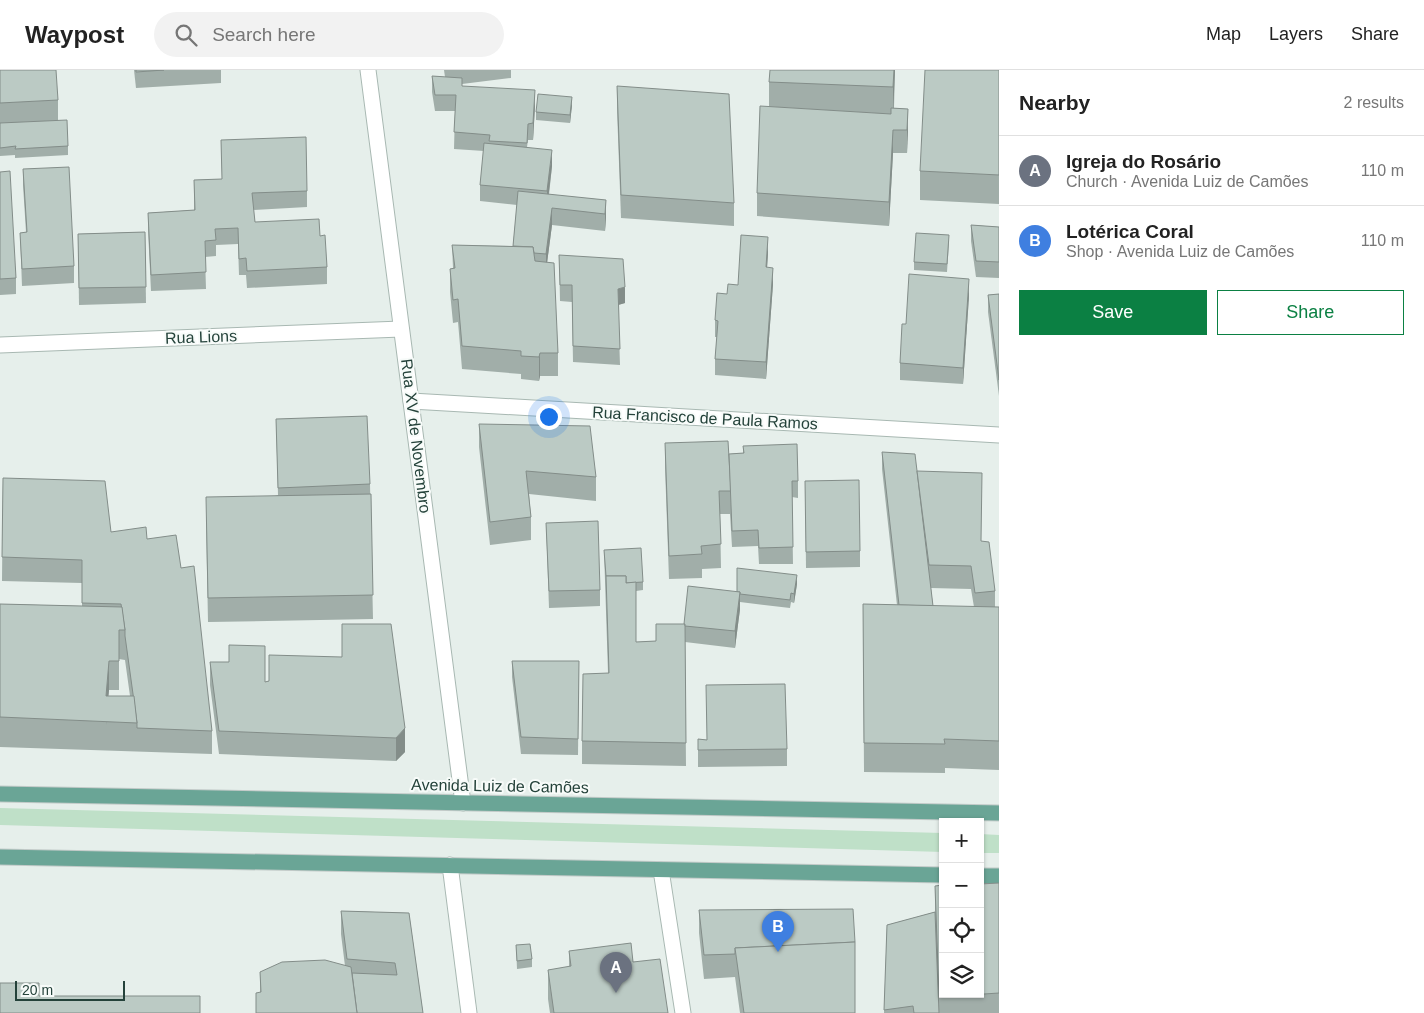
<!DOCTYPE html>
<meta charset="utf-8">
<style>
:root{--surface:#fff;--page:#f2f2f2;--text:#222;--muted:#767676;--line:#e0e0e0;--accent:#0b8043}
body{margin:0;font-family:Helvetica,sans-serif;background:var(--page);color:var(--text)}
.controls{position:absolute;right:15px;bottom:15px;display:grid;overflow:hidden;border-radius:0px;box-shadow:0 1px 4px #0004}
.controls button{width:45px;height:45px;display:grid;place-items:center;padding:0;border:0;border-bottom:1px solid var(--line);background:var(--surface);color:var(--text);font:25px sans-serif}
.scale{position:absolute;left:15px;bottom:12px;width:110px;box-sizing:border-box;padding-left:5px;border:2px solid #24423a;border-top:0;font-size:14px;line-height:18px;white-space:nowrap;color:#24423a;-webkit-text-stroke:4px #f7fbf9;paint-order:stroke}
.you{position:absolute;left:548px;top:346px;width:18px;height:18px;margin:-12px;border:4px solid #fff;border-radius:50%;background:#1a73e8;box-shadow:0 0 0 8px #1a73e833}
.badge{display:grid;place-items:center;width:32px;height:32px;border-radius:50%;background:var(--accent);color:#fff;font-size:16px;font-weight:700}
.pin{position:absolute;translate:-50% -41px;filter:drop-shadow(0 1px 2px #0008)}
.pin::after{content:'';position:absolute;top:26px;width:18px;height:15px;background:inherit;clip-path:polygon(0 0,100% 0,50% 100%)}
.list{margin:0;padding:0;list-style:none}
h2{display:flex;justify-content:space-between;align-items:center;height:65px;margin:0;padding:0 20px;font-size:21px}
h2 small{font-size:16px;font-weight:400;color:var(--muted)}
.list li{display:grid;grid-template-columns:32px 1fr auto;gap:15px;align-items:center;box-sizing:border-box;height:70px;padding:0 20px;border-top:1px solid var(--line)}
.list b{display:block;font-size:19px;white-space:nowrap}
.list p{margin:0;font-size:16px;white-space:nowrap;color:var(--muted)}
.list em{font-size:16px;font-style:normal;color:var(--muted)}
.actions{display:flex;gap:10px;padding:15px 20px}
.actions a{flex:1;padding:11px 0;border:1px solid var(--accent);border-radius:0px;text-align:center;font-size:18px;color:var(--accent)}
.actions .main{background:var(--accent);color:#fff}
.icon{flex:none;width:28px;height:28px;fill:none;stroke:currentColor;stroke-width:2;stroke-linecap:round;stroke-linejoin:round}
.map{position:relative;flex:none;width:999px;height:943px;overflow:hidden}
header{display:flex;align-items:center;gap:30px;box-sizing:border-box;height:70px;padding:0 25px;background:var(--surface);border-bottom:1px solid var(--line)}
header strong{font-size:24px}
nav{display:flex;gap:28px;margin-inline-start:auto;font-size:18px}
.search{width:350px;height:45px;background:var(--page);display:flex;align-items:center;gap:12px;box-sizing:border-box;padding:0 18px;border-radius:28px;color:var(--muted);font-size:19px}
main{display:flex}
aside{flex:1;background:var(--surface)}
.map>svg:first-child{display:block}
.grass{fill:#bfe0c8}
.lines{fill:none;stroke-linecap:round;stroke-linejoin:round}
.minor-casing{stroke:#a8b8b2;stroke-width:17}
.major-casing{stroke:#c2cac8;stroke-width:17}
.minor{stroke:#fff;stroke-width:15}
.major{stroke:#6aa596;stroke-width:15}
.wall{fill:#a1aea9;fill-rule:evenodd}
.shaded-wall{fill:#838d89}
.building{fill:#bbcac4;stroke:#838d89}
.labels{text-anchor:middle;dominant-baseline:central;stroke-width:4;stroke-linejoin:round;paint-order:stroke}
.street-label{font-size:16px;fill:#24423a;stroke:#f7fbf9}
</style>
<header>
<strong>Waypost</strong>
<div class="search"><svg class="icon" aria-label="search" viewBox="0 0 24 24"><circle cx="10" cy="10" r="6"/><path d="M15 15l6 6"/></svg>Search here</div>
<nav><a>Map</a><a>Layers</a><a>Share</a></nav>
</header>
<main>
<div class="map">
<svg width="999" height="943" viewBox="0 0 999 943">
<rect width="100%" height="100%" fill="#e6efeb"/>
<!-- grass -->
<g class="grass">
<path d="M 0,738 L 943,763 L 943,782 L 0,755 Z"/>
<path d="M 980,764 L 999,765 L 999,783 L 980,783 Z"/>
</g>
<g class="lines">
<!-- minor casing -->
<g class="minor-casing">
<g id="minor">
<path d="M 368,0 L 463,733"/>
<path d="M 0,275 L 401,259"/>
<path d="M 411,331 L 999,365"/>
<path d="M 450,795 L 469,943"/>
<path d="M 661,800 L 683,943"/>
</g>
</g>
<!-- major casing -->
<g class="major-casing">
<g id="major">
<path d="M 0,724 L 999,743"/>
<path d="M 0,787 L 943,805"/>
<path d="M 980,806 L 999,806"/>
</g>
</g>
<!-- minor -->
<use href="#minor" class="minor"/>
<!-- major -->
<use href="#major" class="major"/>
</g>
<!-- wall -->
<g class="wall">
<path d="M 0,0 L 58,30 L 58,51 L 68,76 L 68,85 L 15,88 L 15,85 L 0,86 Z"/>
<path d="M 134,0 L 221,0 L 221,13 L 136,18 Z"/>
<path d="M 444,0 L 511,0 L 511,8 L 462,14 L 462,16 L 535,36 L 533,70 L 528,70 L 527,77 L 552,96 L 549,125 L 606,130 L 606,147 L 605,161 L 552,155 L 547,193 L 558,283 L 558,306 L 540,306 L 539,311 L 521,309 L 521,304 L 462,299 L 458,252 L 453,253 L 450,222 L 450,199 L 453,198 L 452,175 L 513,176 L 517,135 L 480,131 L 480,115 L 484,81 L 454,79 L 455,41 L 435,41 L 432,22 L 432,6 L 445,7 Z"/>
<path d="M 895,0 L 894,38 L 908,39 L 907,83 L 893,83 L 889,156 L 757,146 L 757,123 L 769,36 L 769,12 Z"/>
<path d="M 999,0 L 999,134 L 920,130 L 920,101 Z"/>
<path d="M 617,16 L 734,133 L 734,156 L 621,148 L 617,39 Z"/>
<path d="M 572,35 L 570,53 L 536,50 L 536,42 Z"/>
<path d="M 221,70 L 307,121 L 307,137 L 253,140 L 255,152 L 320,166 L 327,197 L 327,214 L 247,218 L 246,205 L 239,205 L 238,174 L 216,175 L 216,186 L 205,187 L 206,219 L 151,221 L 148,160 L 148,143 L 194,140 L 194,110 L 222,109 Z"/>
<path d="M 23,99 L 74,196 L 74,213 L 22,216 L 20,163 L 26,162 L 23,115 Z"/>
<path d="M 0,102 L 16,208 L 16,224 L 0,225 Z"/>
<path d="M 971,155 L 999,157 L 999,208 L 976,207 L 971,171 Z"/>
<path d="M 145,162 L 146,233 L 79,235 L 78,164 Z"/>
<path d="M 949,173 L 947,202 L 914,200 L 914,192 Z"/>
<path d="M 768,183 L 767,197 L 773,214 L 766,309 L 715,305 L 715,289 L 717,267 L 715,267 L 715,250 L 727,224 L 738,215 Z"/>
<path d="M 559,185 L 625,233 L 618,235 L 620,295 L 573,292 L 572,232 L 560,231 Z"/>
<path d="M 999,224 L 999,326 L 988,242 L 988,225 Z"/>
<path d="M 969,226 L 963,314 L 900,310 L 900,293 L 906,254 Z"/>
<path d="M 276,349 L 370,414 L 373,549 L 208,552 L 206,450 L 278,425 Z"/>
<path d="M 479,354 L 596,407 L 596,431 L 529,424 L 531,447 L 531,470 L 490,475 L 479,377 Z"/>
<path d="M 665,373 L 729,384 L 743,383 L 743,376 L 798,411 L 798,428 L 792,427 L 793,494 L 759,494 L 758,476 L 732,477 L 730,444 L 720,444 L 721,498 L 702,499 L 702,508 L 669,509 L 665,397 Z"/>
<path d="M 882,382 L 917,406 L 981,471 L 995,521 L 995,537 L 999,537 L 999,700 L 945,698 L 945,703 L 864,702 L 863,534 L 897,535 L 882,399 ZM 931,518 L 971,519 L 974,537 L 933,536 Z"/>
<path d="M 3,408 L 111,462 L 147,469 L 181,498 L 212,661 L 212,684 L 0,677 L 0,534 L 82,536 L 82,513 L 2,511 ZM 119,589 L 125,590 L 130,626 L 108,626 L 109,620 L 119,620 Z"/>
<path d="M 805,411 L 860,481 L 860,497 L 806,498 Z"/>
<path d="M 546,453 L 600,520 L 600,536 L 549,538 Z"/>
<path d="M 604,480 L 643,512 L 643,520 L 636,521 L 636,572 L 656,571 L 737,522 L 797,514 L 794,533 L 791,532 L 790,538 L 740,532 L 740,539 L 735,578 L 685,572 L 686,696 L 582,694 L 582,671 L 608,603 Z"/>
<path d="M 342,587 L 405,682 L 396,691 L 219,684 L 210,615 L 210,592 L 265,612 L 269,611 Z"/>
<path d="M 512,591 L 579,591 L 578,685 L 521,684 L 512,607 Z"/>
<path d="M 698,669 L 707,670 L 787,679 L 787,696 L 698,697 Z"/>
<path d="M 999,813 L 999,943 L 884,943 L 887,855 L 935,842 L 935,816 Z"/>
<path d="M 699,840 L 855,943 L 740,943 L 735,907 L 704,909 L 699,863 Z"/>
<path d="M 341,841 L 409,843 L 423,943 L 260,922 L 260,902 L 345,896 L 341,864 Z"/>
<path d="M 516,875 L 532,889 L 532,897 L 517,899 Z"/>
<path d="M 569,881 L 633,892 L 668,943 L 550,943 L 548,929 L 548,900 L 569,897 Z"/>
</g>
<!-- shaded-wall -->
<g class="shaded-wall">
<path d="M 894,0 L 895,0 L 893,46 L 893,17 Z"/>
<path d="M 535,20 L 535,36 L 533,70 L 533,53 Z"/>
<path d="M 572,27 L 572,35 L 570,53 L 570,45 Z"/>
<path d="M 908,39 L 908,62 L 907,83 L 907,60 Z"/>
<path d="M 893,60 L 893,83 L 889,156 L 889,132 Z"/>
<path d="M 552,80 L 552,96 L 547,138 L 547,121 Z"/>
<path d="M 606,130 L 606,147 L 605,161 L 605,144 Z"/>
<path d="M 552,138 L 552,155 L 546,201 L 546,184 Z"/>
<path d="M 768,167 L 768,183 L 766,214 L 766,197 Z"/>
<path d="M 773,198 L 773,214 L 766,309 L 766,292 Z"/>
<path d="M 969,209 L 969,226 L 963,314 L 963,298 Z"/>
<path d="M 625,217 L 625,233 L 618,235 L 618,219 Z"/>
<path d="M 540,283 L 540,306 L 539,311 L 539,287 Z"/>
<path d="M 797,505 L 797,514 L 794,533 L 794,524 Z"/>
<path d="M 740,522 L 740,539 L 735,578 L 735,561 Z"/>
<path d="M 109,591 L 109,620 L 106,655 L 106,626 Z"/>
<path d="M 405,658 L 405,682 L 396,691 L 396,668 Z"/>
</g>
<!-- building -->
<g class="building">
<path d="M 0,0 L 56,0 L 58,30 L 0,33 Z"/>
<path d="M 136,0 L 164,0 L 136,2 Z"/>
<path d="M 770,0 L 894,0 L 893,17 L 769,12 Z"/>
<path d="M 925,0 L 999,0 L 999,105 L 920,101 Z"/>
<path d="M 432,6 L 462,8 L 462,16 L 535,20 L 533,53 L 528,54 L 527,73 L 489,71 L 490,65 L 454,62 L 456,25 L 435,25 Z"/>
<path d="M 617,16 L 729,24 L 734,133 L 621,125 Z"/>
<path d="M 538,24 L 572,27 L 570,45 L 536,42 Z"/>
<path d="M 760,36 L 891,44 L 891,38 L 908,39 L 907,60 L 893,60 L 889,132 L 757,123 Z"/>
<path d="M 67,50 L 68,76 L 15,79 L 16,76 L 0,78 L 0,53 Z"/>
<path d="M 306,67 L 307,121 L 252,123 L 255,152 L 319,149 L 320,166 L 325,165 L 327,197 L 247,201 L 246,188 L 239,189 L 238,158 L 215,159 L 216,170 L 205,171 L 206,202 L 151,205 L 148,143 L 195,140 L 194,110 L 222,109 L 221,70 Z"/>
<path d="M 484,73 L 552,80 L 547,121 L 480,115 Z"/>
<path d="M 69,97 L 74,196 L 22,199 L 20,163 L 27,162 L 23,99 Z"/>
<path d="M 10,101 L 16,208 L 0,209 L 0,102 Z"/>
<path d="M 518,121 L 606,130 L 605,144 L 552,138 L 546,184 L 534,183 L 533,177 L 513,176 Z"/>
<path d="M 971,155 L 999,157 L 999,192 L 976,191 Z"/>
<path d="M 145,162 L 146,217 L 79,218 L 78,164 Z"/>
<path d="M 916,163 L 949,165 L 947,194 L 914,192 Z"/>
<path d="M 741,165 L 768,167 L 766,197 L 773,198 L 766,292 L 715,289 L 718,251 L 715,250 L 717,223 L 727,224 L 728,214 L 738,215 Z"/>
<path d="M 452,175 L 533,177 L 535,191 L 554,193 L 558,283 L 540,283 L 539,287 L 521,286 L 521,281 L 462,276 L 458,229 L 453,230 L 450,199 L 455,198 Z"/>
<path d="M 559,185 L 623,189 L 625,217 L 618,219 L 620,279 L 573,276 L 572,215 L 560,215 Z"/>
<path d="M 909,204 L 969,209 L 963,298 L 900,293 L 902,254 L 906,254 Z"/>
<path d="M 999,224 L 999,310 L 988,225 Z"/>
<path d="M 367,346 L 370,414 L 278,418 L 276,349 Z"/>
<path d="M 479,354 L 590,356 L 596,407 L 526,401 L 531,447 L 490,452 Z"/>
<path d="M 728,371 L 731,421 L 719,421 L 721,474 L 701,476 L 702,484 L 669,486 L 665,373 Z"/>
<path d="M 797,374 L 798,411 L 792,411 L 793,477 L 759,478 L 758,460 L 732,461 L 729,384 L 744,383 L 743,376 Z"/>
<path d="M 882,382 L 915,384 L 933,536 L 899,535 Z"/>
<path d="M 917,401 L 982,403 L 981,471 L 989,472 L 995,521 L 975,523 L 971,496 L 929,495 Z"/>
<path d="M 3,408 L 105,411 L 111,462 L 146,457 L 147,469 L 176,465 L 181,498 L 194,496 L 212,661 L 137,658 L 137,653 L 125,566 L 125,560 L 121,534 L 82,533 L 82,490 L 2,487 Z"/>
<path d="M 859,410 L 860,481 L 806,482 L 805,411 Z"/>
<path d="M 371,424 L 373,525 L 208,528 L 206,427 Z"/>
<path d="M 598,451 L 600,520 L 549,521 L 546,453 Z"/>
<path d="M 641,478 L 643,512 L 626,513 L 626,506 L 606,506 L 604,480 Z"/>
<path d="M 737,498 L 797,505 L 794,524 L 791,523 L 790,530 L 740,524 L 740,522 L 737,522 Z"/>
<path d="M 606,506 L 626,506 L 626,513 L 636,512 L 636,572 L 656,571 L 656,554 L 685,554 L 686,673 L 582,671 L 583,604 L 609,603 Z"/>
<path d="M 688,516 L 740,522 L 735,561 L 685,556 L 685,554 L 684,554 Z"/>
<path d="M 0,534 L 122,537 L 125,560 L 119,560 L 119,591 L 109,591 L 106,626 L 134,626 L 137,653 L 0,647 Z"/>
<path d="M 863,534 L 999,537 L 999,671 L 944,669 L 945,674 L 864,673 Z"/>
<path d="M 342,554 L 391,554 L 405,658 L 396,668 L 219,661 L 210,592 L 229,592 L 229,575 L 265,576 L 265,612 L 269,611 L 269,585 L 342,587 Z"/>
<path d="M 512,591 L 579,591 L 578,669 L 521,667 Z"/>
<path d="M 785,614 L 787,679 L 698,680 L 698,669 L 707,670 L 706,615 Z"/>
<path d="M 999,813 L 999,923 L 939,927 L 935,816 L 943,815 L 943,924 L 980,924 L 980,814 Z"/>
<path d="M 853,839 L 855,872 L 735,878 L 735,884 L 704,885 L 699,840 Z"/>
<path d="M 341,841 L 409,843 L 423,943 L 357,943 L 352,903 L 397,905 L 395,893 L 347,889 Z"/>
<path d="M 935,842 L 939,943 L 914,943 L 913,936 L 884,940 L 887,855 Z"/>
<path d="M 855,872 L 855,943 L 744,943 L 735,878 Z"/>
<path d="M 631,873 L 633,892 L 660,889 L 668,943 L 554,943 L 548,900 L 571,896 L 569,881 Z"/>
<path d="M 530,874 L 532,889 L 517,891 L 516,875 Z"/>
<path d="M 325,890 L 351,897 L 357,943 L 256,943 L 256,923 L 261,922 L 260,902 L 282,892 Z"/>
<path d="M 0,913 L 39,913 L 39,926 L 200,926 L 200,943 L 0,943 Z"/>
</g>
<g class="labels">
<!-- street labels -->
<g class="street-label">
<text transform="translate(201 267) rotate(-2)">Rua Lions</text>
<text transform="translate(705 348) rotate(3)">Rua Francisco de Paula Ramos</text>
<text transform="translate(416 366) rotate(83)">Rua XV de Novembro</text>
<text transform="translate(500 716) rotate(1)">Avenida Luiz de Camões</text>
</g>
</g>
</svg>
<div class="controls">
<button>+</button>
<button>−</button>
<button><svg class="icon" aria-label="locate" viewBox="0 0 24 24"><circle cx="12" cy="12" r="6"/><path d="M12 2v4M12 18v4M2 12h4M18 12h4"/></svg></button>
<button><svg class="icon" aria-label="layers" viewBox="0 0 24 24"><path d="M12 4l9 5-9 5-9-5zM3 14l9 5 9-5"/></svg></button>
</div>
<div class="scale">20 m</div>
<div class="you"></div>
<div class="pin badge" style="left:616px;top:923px;background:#6b7280">A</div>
<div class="pin badge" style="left:778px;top:882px;background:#3f7fe0">B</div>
</div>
<aside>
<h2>Nearby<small>2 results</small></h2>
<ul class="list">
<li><span class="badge" style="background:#6b7280">A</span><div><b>Igreja do Rosário</b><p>Church · Avenida Luiz de Camões</p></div><em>110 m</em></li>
<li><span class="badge" style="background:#3f7fe0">B</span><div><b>Lotérica Coral</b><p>Shop · Avenida Luiz de Camões</p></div><em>110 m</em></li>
</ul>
<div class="actions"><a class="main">Save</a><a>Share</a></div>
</aside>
</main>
